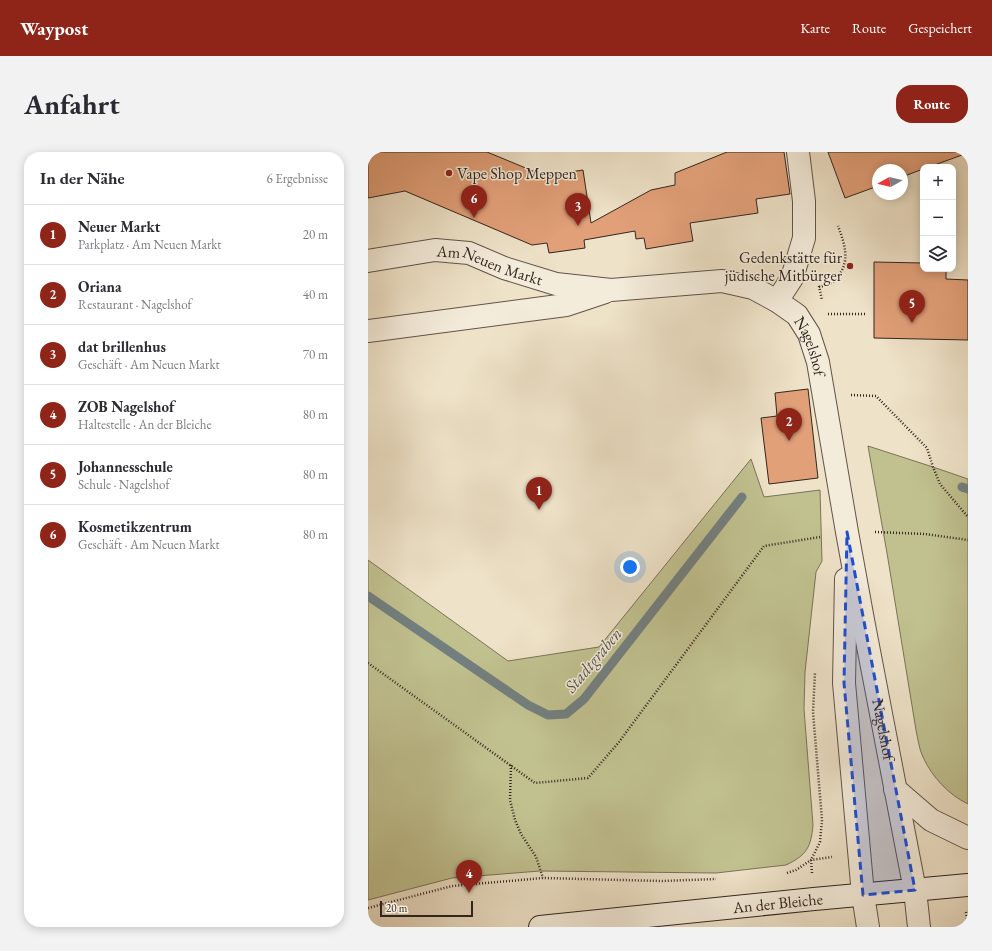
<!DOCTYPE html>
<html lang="de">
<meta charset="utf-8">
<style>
:root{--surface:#fff;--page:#f2f2f3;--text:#2b2b33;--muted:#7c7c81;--line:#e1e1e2;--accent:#8f2418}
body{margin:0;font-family:"EB Garamond",serif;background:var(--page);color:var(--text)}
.controls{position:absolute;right:12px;top:12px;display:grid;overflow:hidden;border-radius:8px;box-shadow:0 2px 10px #0003}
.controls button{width:36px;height:36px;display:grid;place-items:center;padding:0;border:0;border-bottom:1px solid var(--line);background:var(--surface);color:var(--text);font:20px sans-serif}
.compass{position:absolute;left:504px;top:12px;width:36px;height:36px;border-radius:50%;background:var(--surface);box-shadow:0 2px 10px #0003;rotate:262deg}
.scale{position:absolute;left:12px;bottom:10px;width:93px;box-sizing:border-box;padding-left:4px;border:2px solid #32251f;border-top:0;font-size:11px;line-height:14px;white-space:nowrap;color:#32251f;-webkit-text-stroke:3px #f4ecdb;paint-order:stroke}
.you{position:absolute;left:262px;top:415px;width:14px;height:14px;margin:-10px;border:3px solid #fff;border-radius:50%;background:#1a73e8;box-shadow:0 0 0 6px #1a73e833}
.badge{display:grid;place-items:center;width:26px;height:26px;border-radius:50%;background:var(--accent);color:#fff;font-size:13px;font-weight:700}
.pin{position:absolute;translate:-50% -33px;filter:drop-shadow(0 1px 2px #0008)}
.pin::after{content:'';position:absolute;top:21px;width:14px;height:12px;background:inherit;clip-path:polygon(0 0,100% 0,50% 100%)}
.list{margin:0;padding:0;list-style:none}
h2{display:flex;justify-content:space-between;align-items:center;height:52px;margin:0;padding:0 16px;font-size:17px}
h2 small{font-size:13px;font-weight:400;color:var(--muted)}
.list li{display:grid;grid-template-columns:26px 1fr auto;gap:12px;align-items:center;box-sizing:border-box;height:60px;padding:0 16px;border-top:1px solid var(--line)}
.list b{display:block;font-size:15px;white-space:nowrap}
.list p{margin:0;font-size:13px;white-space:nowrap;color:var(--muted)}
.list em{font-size:13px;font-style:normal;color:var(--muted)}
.icon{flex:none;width:22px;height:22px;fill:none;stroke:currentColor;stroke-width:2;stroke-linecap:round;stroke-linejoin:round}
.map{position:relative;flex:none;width:600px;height:775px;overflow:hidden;border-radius:16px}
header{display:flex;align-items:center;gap:24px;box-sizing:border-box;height:56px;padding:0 20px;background:var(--accent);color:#fff}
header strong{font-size:19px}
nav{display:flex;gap:22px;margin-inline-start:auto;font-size:14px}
.intro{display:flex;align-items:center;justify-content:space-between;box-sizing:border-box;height:96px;padding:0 24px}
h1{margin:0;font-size:28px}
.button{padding:10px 18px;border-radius:16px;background:var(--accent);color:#fff;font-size:14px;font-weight:700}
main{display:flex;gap:24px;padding:0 24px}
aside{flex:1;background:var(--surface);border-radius:16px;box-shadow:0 2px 10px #0003}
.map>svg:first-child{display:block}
.green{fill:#c1c190;stroke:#7a7358}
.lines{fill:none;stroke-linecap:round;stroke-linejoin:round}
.stream{stroke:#738080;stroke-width:9}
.building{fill:#e2a079;stroke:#32251f}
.street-casing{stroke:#615449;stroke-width:24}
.secondary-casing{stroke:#32251f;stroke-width:24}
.path{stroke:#32251f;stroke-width:2.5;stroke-dasharray:1 2;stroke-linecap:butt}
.street{stroke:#f4ecdb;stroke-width:22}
.secondary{stroke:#f4ecdb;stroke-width:22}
.marked{fill:#1d4ed8;fill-opacity:0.2;stroke:#1d4ed8;stroke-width:3;stroke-dasharray:8 5;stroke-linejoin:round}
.poi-dot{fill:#8f2418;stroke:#f4ecdb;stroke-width:1.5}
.labels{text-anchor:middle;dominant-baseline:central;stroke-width:3;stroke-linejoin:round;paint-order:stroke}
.poi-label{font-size:16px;fill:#32251f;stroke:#f4ecdb;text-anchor:start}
.street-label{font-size:16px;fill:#32251f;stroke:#f4ecdb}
.water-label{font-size:17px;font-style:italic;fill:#52524f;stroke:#f4ecdb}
</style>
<header>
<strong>Waypost</strong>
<nav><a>Karte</a><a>Route</a><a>Gespeichert</a></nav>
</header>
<div class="intro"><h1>Anfahrt</h1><a class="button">Route</a></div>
<main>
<aside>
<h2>In der Nähe<small>6 Ergebnisse</small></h2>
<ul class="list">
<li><span class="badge">1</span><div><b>Neuer Markt</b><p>Parkplatz · Am Neuen Markt</p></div><em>20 m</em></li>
<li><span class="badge">2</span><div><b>Oriana</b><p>Restaurant · Nagelshof</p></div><em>40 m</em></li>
<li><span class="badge">3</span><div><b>dat brillenhus</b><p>Geschäft · Am Neuen Markt</p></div><em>70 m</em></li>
<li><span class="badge">4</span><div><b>ZOB Nagelshof</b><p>Haltestelle · An der Bleiche</p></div><em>80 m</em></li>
<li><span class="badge">5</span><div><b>Johannesschule</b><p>Schule · Nagelshof</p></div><em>80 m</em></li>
<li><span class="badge">6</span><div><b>Kosmetikzentrum</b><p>Geschäft · Am Neuen Markt</p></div><em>80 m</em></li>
</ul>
</aside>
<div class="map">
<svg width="600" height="775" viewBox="0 0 600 775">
<rect width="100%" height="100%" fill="#eee2c8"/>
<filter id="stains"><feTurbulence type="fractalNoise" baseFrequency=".005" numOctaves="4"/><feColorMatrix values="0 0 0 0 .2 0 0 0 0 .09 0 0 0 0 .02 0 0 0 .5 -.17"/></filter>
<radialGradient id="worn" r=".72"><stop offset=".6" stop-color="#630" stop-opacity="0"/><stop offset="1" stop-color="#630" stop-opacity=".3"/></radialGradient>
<!-- green -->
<g class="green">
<path d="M 500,294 L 565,315 L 600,327 L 600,652 C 581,643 564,625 555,605 C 551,597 550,587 548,578 L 519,401 Z"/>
<path d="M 383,307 L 396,345 L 452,338 L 454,409 L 448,420 L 437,520 L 436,557 L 445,673 C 443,695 439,703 418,713 L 348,721 L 172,719 L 84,726 L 0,748 L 0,408 L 140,509 L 231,495 Z"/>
</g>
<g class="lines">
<!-- stream -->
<g class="stream">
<path d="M 594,335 L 600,337"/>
<path d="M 0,444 L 160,553 L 180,563 L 198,562 L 216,547 L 374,345"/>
</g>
</g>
<!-- building -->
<g class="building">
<path d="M 0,0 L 119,0 L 177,24 L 215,18 L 223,71 L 283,38 L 307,33 L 307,21 L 359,0 L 416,0 L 422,42 L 388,47 L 390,61 L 322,71 L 325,89 L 278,97 L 276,86 L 268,87 L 267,79 L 216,88 L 217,96 L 181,101 L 179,91 L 164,93 L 37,39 L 0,46 Z"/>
<path d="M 460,0 L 594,0 L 594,3 L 561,15 L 555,15 L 555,17 L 534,25 L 534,18 L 510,18 L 510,34 L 477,46 Z"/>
<path d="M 506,110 L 555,111 L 555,117 L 578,117 L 578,127 L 600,128 L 600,188 L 506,186 Z"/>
<path d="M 440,237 L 450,326 L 401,332 L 393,266 L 409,264 L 407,241 Z"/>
</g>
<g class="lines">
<!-- street casing -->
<g class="street-casing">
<g id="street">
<path id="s1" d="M 0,109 L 67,98 L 101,101 L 136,116 L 188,132 L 243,138 L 354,129 L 385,136 L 409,149 L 429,163 L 441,182 L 450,210 L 479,380 L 495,468 L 539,697 L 547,738 L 551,775"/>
<path d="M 409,149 L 424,126 L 436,86 L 436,49 L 430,0"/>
<path d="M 0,179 L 198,153 L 237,140"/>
<path d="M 478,427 L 476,531 L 495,743 L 500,775"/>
<path d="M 527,637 L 563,668 L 600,686"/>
</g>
</g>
<!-- secondary casing -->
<g class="secondary-casing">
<g id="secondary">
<path id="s2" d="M 172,775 L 446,747 L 600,733"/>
</g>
</g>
<!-- path -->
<g class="path">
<path d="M 451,134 L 454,148"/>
<path d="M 451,135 C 455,134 460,133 463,131 C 466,130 468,127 470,124 C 483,109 476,90 470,74"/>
<path d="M 460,162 L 499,162"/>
<path d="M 483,243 L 508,244 L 559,296 L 565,315 L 572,332 L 600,365"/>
<path d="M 507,380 L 557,382 L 600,388"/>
<path d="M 0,511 L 167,631 L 220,626 L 251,590 L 396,394 L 452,385"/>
<path d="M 143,613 L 142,648 L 147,668 L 153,682 L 168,705 L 175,726"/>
<path d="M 419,721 L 428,718 L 443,708 L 464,705"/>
<path d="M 444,721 L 443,708 L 452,690 L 454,668 L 445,560 L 447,520"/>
<path d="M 0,756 L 84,734 L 175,726 L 294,729 L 348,727"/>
<path d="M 598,760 L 600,775"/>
</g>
<!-- street -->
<use href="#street" class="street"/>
<!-- secondary -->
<use href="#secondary" class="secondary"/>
</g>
<!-- marked area -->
<path class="marked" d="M 479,380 L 547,738 L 495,743 L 476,531 Z"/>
<!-- markers -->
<g class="poi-dot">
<circle cx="81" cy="21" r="4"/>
<circle cx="482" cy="114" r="4"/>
</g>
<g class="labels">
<!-- poi labels -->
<g class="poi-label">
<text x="89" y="21">Vape Shop Meppen</text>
<text x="474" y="105" text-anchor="end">Gedenkstätte für<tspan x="474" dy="18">jüdische Mitbürger</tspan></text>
</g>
<!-- street labels -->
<g class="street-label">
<text stroke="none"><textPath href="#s1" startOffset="125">Am Neuen Markt</textPath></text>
<text stroke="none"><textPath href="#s1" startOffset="479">Nagelshof</textPath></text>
<text stroke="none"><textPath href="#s1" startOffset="870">Nagelshof</textPath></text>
<text stroke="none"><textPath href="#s2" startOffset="239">An der Bleiche</textPath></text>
</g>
<!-- water labels -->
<g class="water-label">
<text transform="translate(225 508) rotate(-50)">Stadtgraben</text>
</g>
</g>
<rect width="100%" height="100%" filter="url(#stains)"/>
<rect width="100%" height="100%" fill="url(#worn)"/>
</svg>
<div class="controls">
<button>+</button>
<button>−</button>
<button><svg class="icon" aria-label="layers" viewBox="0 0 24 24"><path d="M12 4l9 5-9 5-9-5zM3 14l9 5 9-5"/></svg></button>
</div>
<svg class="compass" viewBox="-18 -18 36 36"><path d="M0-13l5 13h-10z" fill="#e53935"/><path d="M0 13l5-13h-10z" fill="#7c7c81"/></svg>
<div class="scale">20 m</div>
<div class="you"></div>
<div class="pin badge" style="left:171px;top:358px">1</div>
<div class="pin badge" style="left:421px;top:289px">2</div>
<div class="pin badge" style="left:210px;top:74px">3</div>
<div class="pin badge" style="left:101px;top:741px">4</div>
<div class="pin badge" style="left:544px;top:171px">5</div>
<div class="pin badge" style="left:106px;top:66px">6</div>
</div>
</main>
